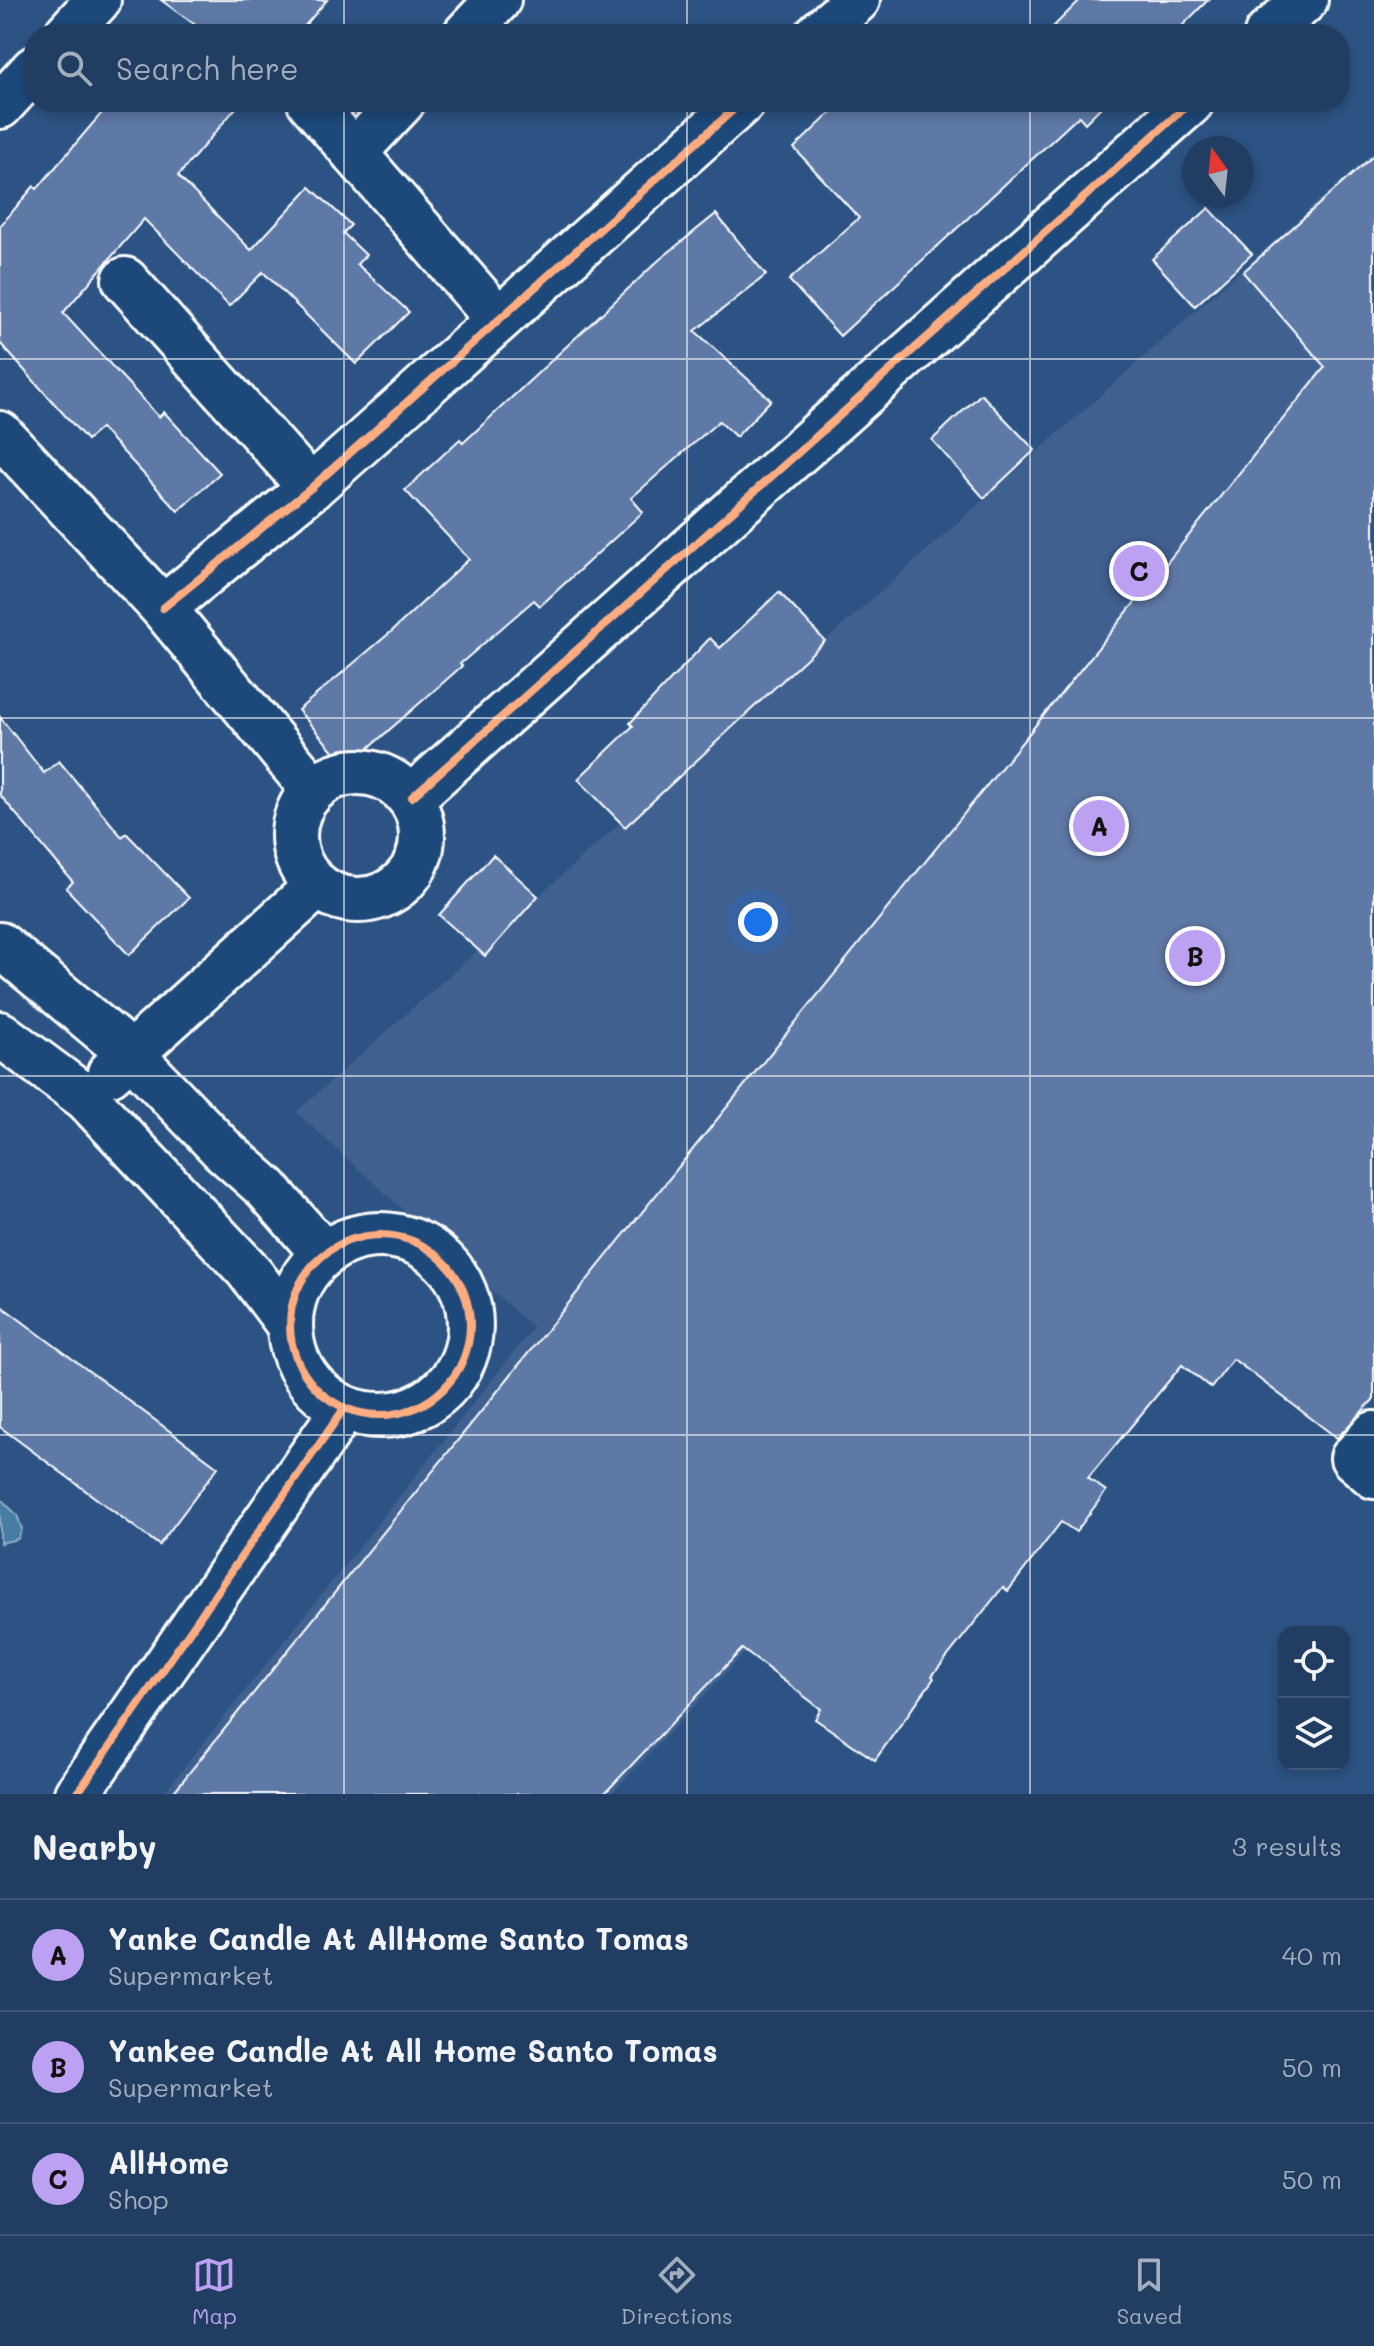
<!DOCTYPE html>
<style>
:root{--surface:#213e62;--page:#2d496b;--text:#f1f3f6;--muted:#a2aebe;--line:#3e5777;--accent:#bca0f2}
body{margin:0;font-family:Mali,sans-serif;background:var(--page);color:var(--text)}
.controls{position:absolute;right:24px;bottom:24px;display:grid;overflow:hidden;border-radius:16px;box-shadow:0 4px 12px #0003}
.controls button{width:72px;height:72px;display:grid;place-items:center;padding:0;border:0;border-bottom:2px solid var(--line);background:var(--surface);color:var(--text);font:40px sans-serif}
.compass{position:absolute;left:1182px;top:136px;width:72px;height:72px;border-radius:50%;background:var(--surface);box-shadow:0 4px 12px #0003;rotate:345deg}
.you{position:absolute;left:758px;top:922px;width:28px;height:28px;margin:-20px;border:6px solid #fff;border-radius:50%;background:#1a73e8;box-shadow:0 0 0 12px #1a73e833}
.badge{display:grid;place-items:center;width:52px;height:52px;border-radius:50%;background:var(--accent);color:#111;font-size:26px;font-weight:700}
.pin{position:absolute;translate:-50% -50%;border:4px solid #fff;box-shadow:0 2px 8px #0006}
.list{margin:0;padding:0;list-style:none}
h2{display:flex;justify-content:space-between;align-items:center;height:104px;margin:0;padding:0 32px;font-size:34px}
h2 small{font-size:26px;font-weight:400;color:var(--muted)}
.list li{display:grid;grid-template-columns:52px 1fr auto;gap:24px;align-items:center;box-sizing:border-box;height:112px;padding:0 32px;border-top:2px solid var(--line)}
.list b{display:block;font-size:30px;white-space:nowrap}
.list p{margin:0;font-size:26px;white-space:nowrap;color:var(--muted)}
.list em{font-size:26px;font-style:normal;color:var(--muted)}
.icon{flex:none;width:44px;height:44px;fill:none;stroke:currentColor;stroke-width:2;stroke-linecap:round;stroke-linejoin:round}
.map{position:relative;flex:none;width:1374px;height:1794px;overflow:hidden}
.search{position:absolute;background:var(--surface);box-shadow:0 4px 12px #0003;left:24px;right:24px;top:24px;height:88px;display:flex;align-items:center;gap:20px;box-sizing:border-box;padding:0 28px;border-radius:32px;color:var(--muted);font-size:30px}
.sheet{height:440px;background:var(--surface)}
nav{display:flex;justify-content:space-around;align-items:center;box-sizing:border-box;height:112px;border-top:2px solid var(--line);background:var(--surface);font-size:22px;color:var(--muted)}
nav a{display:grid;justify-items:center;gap:4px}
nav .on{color:var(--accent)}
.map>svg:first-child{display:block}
.built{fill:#3f6190}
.water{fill:#467ba3;stroke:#90b0c8;stroke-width:2}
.building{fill:#5f79a6;stroke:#fff;stroke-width:2}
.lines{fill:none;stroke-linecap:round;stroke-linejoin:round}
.minor-casing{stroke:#fff;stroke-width:50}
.minor{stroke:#1f4a7a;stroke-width:44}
.cycleway-casing{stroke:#1f4a7a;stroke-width:13}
.cycleway{stroke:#ffac80;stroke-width:8}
.grid{fill:none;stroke:#fff;stroke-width:2;stroke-opacity:0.55}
</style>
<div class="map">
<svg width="1374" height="1794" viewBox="0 0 1374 1794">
<rect width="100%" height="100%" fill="#2c5383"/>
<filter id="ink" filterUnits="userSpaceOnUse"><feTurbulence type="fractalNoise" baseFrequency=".0125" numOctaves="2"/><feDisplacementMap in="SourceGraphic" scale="16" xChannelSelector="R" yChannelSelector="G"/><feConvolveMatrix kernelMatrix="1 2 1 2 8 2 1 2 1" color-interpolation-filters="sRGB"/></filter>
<g filter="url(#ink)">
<!-- built -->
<path class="built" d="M 1374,152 L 1374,989 L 611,1794 L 163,1794 L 533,1328 L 296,1112 Z"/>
<!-- water -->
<path class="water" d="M 0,1498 L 17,1515 L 22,1529 L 18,1539 L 0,1543 Z"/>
<!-- building -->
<g class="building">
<path d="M 161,0 L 327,0 L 298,34 L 208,34 Z"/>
<path d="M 1080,0 L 1208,0 L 1174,34 L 1046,34 Z"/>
<path d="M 111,102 L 241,102 L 178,176 L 251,250 L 310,187 L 351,225 L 343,233 L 366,255 L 357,264 L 409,312 L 356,364 L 263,272 L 229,306 L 144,219 L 63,313 L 159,417 L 164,412 L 220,473 L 178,511 L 101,428 L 87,440 L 0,343 L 0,226 L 34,186 L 37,189 Z"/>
<path d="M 842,102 L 1106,102 L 1085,123 L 1079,116 L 840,336 L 789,280 L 859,218 L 794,148 Z"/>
<path d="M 1374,155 L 1374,1399 L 1337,1438 L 1233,1359 L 1211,1388 L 1182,1365 L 1088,1478 L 1106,1491 L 1076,1532 L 1061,1522 L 1008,1591 L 1003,1587 L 932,1676 L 934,1678 L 875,1760 L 815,1719 L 821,1709 L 742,1649 L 604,1794 L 172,1794 L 1325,367 L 1243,272 Z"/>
<path d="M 1209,208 L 1252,254 L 1195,306 L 1152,259 Z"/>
<path d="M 716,214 L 766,275 L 695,331 L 771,400 L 736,437 L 719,421 L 631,498 L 643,512 L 540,606 L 534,600 L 460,664 L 462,666 L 347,767 L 298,710 L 392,631 L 469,559 L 405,490 L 460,439 L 463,443 L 659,260 Z"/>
<path d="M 981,394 L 1035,450 L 984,498 L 932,440 Z"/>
<path d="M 779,592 L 825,641 L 625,827 L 578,779 L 633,726 L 630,723 L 710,638 L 720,648 Z"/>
<path d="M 0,717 L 44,773 L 59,761 L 122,837 L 126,833 L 189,898 L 129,955 L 66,888 L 73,882 L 0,795 Z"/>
<path d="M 493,855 L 538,896 L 485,956 L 439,915 Z"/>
<path d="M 0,1305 L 218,1467 L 159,1545 L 0,1427 Z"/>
</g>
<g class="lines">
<!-- minor casing -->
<g class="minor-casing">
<g id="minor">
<path d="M 67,34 L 98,0"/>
<path d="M 466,34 L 498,0"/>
<path d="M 818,34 L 857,0"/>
<path d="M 1267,34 L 1305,0"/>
<path d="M 310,102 L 498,319"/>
<path d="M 0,106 L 34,69"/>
<path d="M 354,153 L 402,102"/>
<path d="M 125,280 L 311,488"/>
<path d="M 0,434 L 163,608 L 312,788"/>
<path d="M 163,608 L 311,488 L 742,102"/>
<circle cx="358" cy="836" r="64"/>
<path d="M 412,797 L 1191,102"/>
<path d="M 0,945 L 130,1053 L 223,1150 L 266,1188 L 323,1253"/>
<path d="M 0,1034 L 86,1098 L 247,1269 L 287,1322"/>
<path d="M 110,1073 L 316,887"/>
<circle cx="380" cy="1325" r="90"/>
<path d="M 1374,1434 L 1353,1458 L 1374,1476"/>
<path d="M 77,1794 L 343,1410"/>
</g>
</g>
<!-- minor -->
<use href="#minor" class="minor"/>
<!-- cycleway casing -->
<g class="cycleway-casing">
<g id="cycleway">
<path d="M 163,608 L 311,488 L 742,102"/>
<path d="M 412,797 L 1191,102"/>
<circle cx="380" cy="1325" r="90"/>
<path d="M 77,1794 L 343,1410"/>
</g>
</g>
<!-- cycleway -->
<use href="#cycleway" class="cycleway"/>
</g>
</g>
<!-- grid -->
<path class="grid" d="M 344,0 L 344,34M 687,0 L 687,34M 1030,0 L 1030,34M 344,102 L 344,1794M 687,102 L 687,1794M 1030,102 L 1030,1794M 0,359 L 1374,359M 0,718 L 1374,718M 0,1076 L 1374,1076M 0,1435 L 1374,1435"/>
</svg>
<div class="controls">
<button><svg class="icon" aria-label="locate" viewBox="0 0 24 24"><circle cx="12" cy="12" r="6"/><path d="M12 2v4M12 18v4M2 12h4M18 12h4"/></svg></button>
<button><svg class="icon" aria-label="layers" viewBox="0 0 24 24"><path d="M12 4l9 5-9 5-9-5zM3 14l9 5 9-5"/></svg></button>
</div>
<svg class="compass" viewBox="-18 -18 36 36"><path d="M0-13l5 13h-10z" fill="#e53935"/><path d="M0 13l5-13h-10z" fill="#a2aebe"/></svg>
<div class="you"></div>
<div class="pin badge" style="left:1099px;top:826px">A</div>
<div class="pin badge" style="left:1195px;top:956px">B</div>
<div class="pin badge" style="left:1139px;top:571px">C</div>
<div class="search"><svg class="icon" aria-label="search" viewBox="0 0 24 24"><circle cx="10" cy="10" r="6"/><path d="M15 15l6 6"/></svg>Search here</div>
</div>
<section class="sheet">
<h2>Nearby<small>3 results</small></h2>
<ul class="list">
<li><span class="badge">A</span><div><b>Yanke Candle At AllHome Santo Tomas</b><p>Supermarket</p></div><em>40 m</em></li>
<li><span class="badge">B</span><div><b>Yankee Candle At All Home Santo Tomas</b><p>Supermarket</p></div><em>50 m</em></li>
<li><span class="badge">C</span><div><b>AllHome</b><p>Shop</p></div><em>50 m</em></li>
</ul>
</section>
<nav>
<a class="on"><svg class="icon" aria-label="map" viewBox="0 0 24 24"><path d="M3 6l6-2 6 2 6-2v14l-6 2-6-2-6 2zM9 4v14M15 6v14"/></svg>Map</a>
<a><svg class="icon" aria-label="directions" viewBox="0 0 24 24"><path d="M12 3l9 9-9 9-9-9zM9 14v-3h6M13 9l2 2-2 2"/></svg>Directions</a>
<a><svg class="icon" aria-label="saved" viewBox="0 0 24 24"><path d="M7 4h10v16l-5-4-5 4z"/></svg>Saved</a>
</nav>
